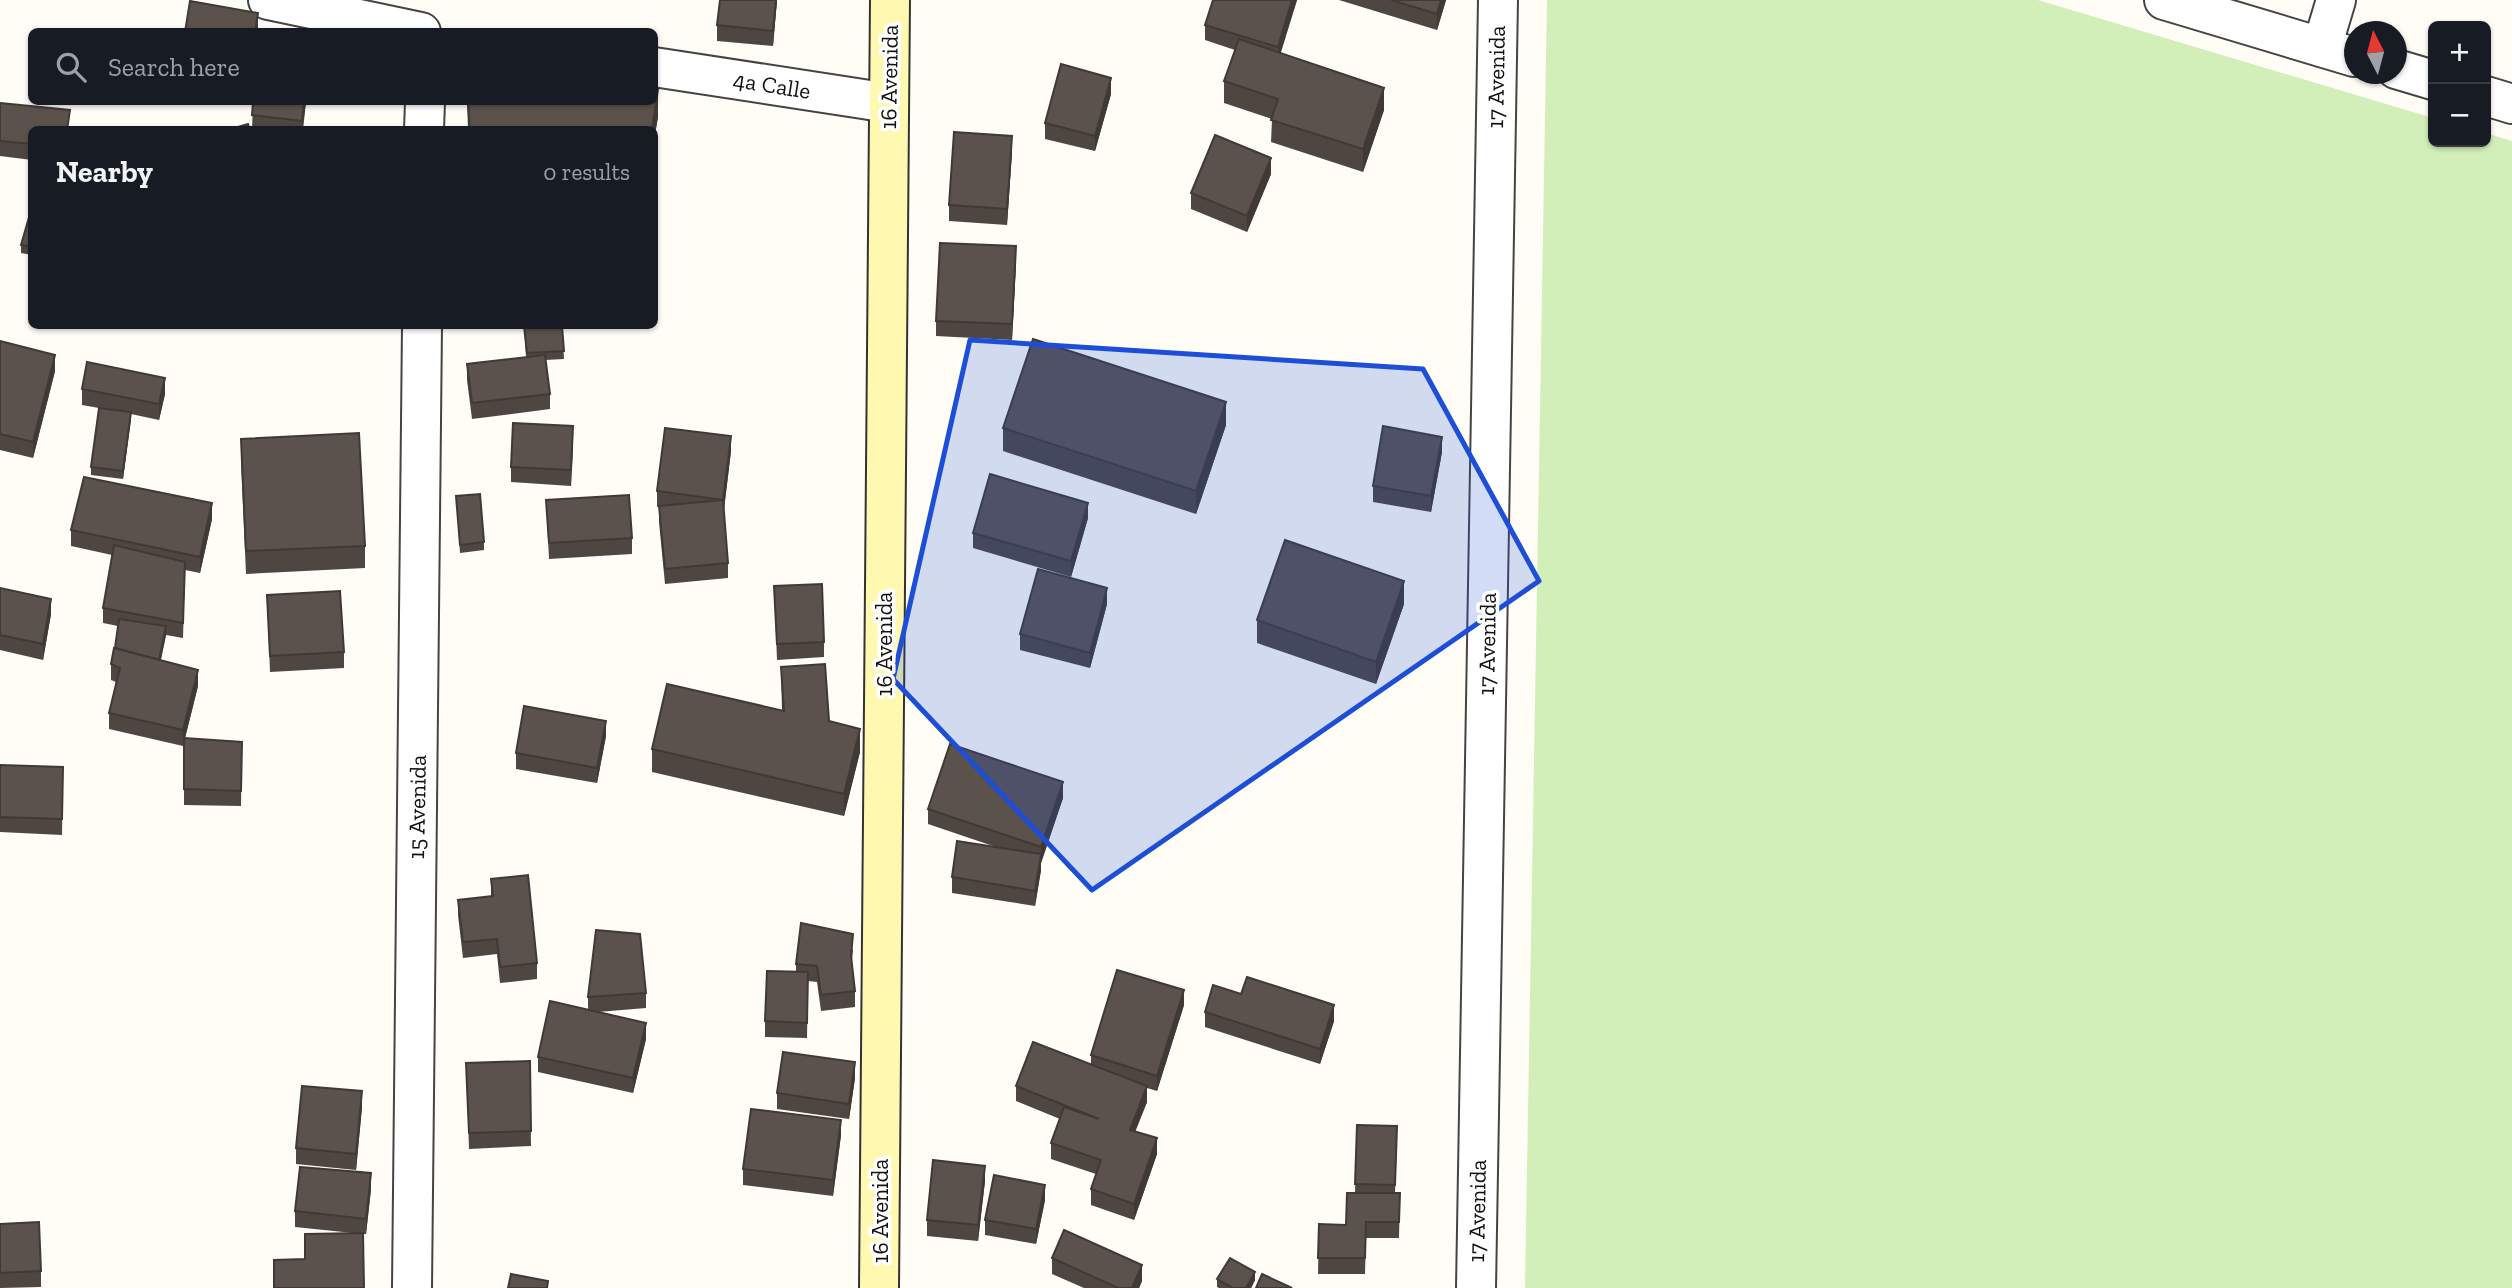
<!DOCTYPE html>
<meta charset="utf-8">
<style>
:root{--surface:#171b24;--page:#242831;--text:#f1f3f6;--muted:#9ea1a6;--line:#363941}
body{margin:0;font-family:"Zilla Slab",serif;background:var(--page);color:var(--text)}
.controls{position:absolute;right:21px;top:21px;display:grid;overflow:hidden;border-radius:10px;box-shadow:0 2px 5px #0004}
.controls button{width:63px;height:63px;display:grid;place-items:center;padding:0;border:0;border-bottom:2px solid var(--line);background:var(--surface);color:var(--text);font:35px sans-serif}
.compass{position:absolute;left:2344px;top:21px;width:63px;height:63px;border-radius:50%;background:var(--surface);box-shadow:0 2px 5px #0004;rotate:354deg}
.list{margin:0;padding:0;list-style:none}
h2{display:flex;justify-content:space-between;align-items:center;height:91px;margin:0;padding:0 28px;font-size:30px}
h2 small{font-size:23px;font-weight:400;color:var(--muted)}
.icon{flex:none;width:38px;height:38px;fill:none;stroke:currentColor;stroke-width:2;stroke-linecap:round;stroke-linejoin:round}
.map{position:relative;flex:none;width:2512px;height:1288px;overflow:hidden}
.search{position:absolute;background:var(--surface);box-shadow:0 2px 5px #0004;left:28px;top:28px;width:630px;height:77px;display:flex;align-items:center;gap:18px;box-sizing:border-box;padding:0 24px;border-radius:10px;color:var(--muted);font-size:26px}
.panel{position:absolute;background:var(--surface);box-shadow:0 2px 5px #0004;left:28px;top:126px;width:630px;height:203px;border-radius:10px}
.map>svg:first-child{display:block}
.grass{fill:#d3efb9}
.lines{fill:none;stroke-linecap:round;stroke-linejoin:round}
.minor-casing{stroke:#444;stroke-width:42}
.secondary-casing{stroke:#333;stroke-width:42}
.minor{stroke:#fff;stroke-width:38}
.secondary{stroke:#fff8b0;stroke-width:38}
.wall{fill:#4e4741}
.shaded-wall{fill:#403935}
.building{fill:#5b524c;stroke:#403935;stroke-width:2}
.marked{fill:#1d4ed8;fill-opacity:0.2;stroke:#1d4ed8;stroke-width:5;stroke-linejoin:round}
.labels{text-anchor:middle;dominant-baseline:central;stroke-width:7;stroke-linejoin:round;paint-order:stroke}
.street-label{font-size:23px;fill:#111;stroke:#fff}
</style>
<div class="map">
<svg width="2512" height="1288" viewBox="0 0 2512 1288">
<rect width="100%" height="100%" fill="#fffdf5"/>
<!-- grass -->
<path class="grass" d="M 1547,0 L 2038,0 L 2433,118 L 2433,142 L 2486,142 L 2486,133 L 2512,141 L 2512,1288 L 1525,1288 Z"/>
<g class="lines">
<!-- minor casing -->
<g class="minor-casing">
<g id="minor">
<path d="M 268,0 L 421,32"/>
<path d="M 2164,0 L 2354,57"/>
<path d="M 2322,47 L 2336,0"/>
<path d="M 654,67 L 889,103"/>
<path d="M 2396,69 L 2433,80"/>
<path d="M 2486,96 L 2512,104"/>
<path d="M 424,130 L 425,102"/>
<path d="M 412,1288 L 422,326"/>
<path d="M 1476,1288 L 1498,0"/>
</g>
</g>
<!-- secondary casing -->
<g class="secondary-casing">
<path id="secondary" d="M 879,1288 L 890,0"/>
</g>
<!-- minor -->
<use href="#minor" class="minor"/>
<!-- secondary -->
<use href="#secondary" class="secondary"/>
</g>
<!-- wall -->
<g class="wall">
<path d="M 777,0 L 773,46 L 717,41 L 717,25 Z"/>
<path d="M 1297,0 L 1280,53 L 1384,110 L 1363,172 L 1271,142 L 1272,119 L 1224,103 L 1224,81 L 1235,50 L 1205,40 L 1205,25 Z"/>
<path d="M 1339,0 L 1446,0 L 1437,30 Z"/>
<path d="M 1111,94 L 1095,151 L 1045,139 L 1045,123 Z"/>
<path d="M 253,102 L 306,102 L 303,130 L 252,130 Z"/>
<path d="M 467,102 L 654,102 L 658,117 L 654,140 L 654,130 L 468,130 Z"/>
<path d="M 0,103 L 32,130 L 32,160 L 0,156 Z"/>
<path d="M 1012,152 L 1007,225 L 949,221 L 949,205 Z"/>
<path d="M 1271,174 L 1247,232 L 1191,209 L 1191,193 Z"/>
<path d="M 32,207 L 32,255 L 21,253 L 21,245 Z"/>
<path d="M 1016,262 L 1012,340 L 936,336 L 936,321 Z"/>
<path d="M 524,326 L 562,326 L 564,359 L 545,360 L 550,394 L 550,409 L 472,419 L 467,380 L 467,364 L 526,357 Z"/>
<path d="M 0,341 L 55,371 L 33,458 L 0,450 Z"/>
<path d="M 82,389 L 165,394 L 159,420 L 131,414 L 123,479 L 91,475 L 91,467 L 99,408 L 82,405 Z"/>
<path d="M 1226,425 L 1196,514 L 1003,451 L 1003,428 Z"/>
<path d="M 241,439 L 365,546 L 365,568 L 246,574 L 241,461 Z"/>
<path d="M 573,442 L 571,486 L 511,482 L 511,467 Z"/>
<path d="M 731,451 L 724,510 L 728,563 L 728,578 L 665,584 L 659,522 L 659,507 L 657,507 L 657,491 Z"/>
<path d="M 1442,452 L 1431,512 L 1373,502 L 1373,486 Z"/>
<path d="M 456,496 L 484,542 L 484,550 L 460,553 Z"/>
<path d="M 546,500 L 632,538 L 632,554 L 549,559 Z"/>
<path d="M 1088,518 L 1071,577 L 973,548 L 973,533 Z"/>
<path d="M 212,519 L 200,573 L 185,570 L 183,638 L 166,635 L 161,660 L 198,686 L 185,738 L 242,742 L 241,806 L 184,805 L 184,740 L 183,746 L 109,729 L 109,713 L 116,682 L 111,680 L 111,664 L 115,648 L 118,626 L 103,623 L 103,608 L 112,555 L 71,546 L 71,530 Z"/>
<path d="M 774,586 L 824,642 L 824,657 L 777,660 Z"/>
<path d="M 0,588 L 51,614 L 43,660 L 0,650 Z"/>
<path d="M 267,595 L 344,652 L 344,668 L 270,672 Z"/>
<path d="M 1107,604 L 1090,668 L 1020,650 L 1020,634 Z"/>
<path d="M 1404,604 L 1376,684 L 1257,643 L 1257,620 Z"/>
<path d="M 781,667 L 829,721 L 860,752 L 844,816 L 652,772 L 652,749 L 782,711 Z"/>
<path d="M 606,736 L 597,783 L 516,769 L 516,753 Z"/>
<path d="M 0,765 L 63,767 L 62,835 L 0,832 Z"/>
<path d="M 1063,798 L 1041,863 L 1041,870 L 1035,906 L 952,893 L 952,877 L 993,846 L 928,824 L 928,809 Z"/>
<path d="M 491,879 L 537,963 L 537,979 L 500,983 L 497,954 L 463,958 L 458,915 L 458,900 L 491,896 Z"/>
<path d="M 853,949 L 852,962 L 855,991 L 855,1007 L 821,1011 L 817,982 L 808,981 L 807,1038 L 765,1037 L 765,1021 L 796,972 L 796,964 Z"/>
<path d="M 646,993 L 646,1008 L 598,1012 L 646,1039 L 633,1093 L 538,1072 L 538,1057 L 588,1010 L 588,997 Z"/>
<path d="M 1241,994 L 1334,1021 L 1320,1064 L 1205,1027 L 1205,1012 Z"/>
<path d="M 1184,1005 L 1157,1091 L 1147,1088 L 1147,1102 L 1135,1131 L 1157,1154 L 1134,1220 L 1091,1205 L 1091,1189 L 1096,1174 L 1051,1159 L 1051,1143 L 1060,1119 L 1016,1101 L 1016,1086 L 1091,1065 L 1091,1055 Z"/>
<path d="M 530,1061 L 531,1146 L 469,1149 L 466,1063 Z"/>
<path d="M 855,1078 L 849,1119 L 777,1109 L 777,1093 Z"/>
<path d="M 362,1107 L 356,1170 L 296,1164 L 296,1148 Z"/>
<path d="M 1357,1125 L 1397,1142 L 1395,1193 L 1400,1193 L 1399,1238 L 1366,1238 L 1365,1274 L 1318,1274 L 1319,1224 L 1346,1225 L 1355,1193 Z"/>
<path d="M 841,1135 L 833,1196 L 743,1185 L 743,1169 Z"/>
<path d="M 985,1181 L 978,1241 L 927,1236 L 927,1220 Z"/>
<path d="M 371,1189 L 366,1234 L 363,1234 L 305,1259 L 353,1233 L 295,1227 L 295,1211 Z"/>
<path d="M 1045,1200 L 1036,1244 L 985,1235 L 985,1220 Z"/>
<path d="M 0,1224 L 41,1271 L 41,1287 L 0,1288 Z"/>
<path d="M 1052,1258 L 1142,1281 L 1139,1288 L 1084,1288 L 1052,1274 Z"/>
<path d="M 1217,1279 L 1255,1280 L 1251,1288 L 1219,1288 L 1217,1287 Z"/>
</g>
<!-- shaded-wall -->
<g class="shaded-wall">
<path d="M 776,0 L 777,0 L 773,46 L 773,31 Z"/>
<path d="M 1292,0 L 1297,0 L 1278,62 L 1278,47 Z"/>
<path d="M 1441,0 L 1446,0 L 1437,30 L 1437,14 Z"/>
<path d="M 258,13 L 258,32 L 255,32 Z"/>
<path d="M 1111,78 L 1111,94 L 1095,151 L 1095,136 Z"/>
<path d="M 1384,88 L 1384,110 L 1363,172 L 1363,149 Z"/>
<path d="M 658,89 L 658,117 L 654,140 L 654,130 L 652,130 Z"/>
<path d="M 304,102 L 306,102 L 302,130 L 302,121 Z"/>
<path d="M 1012,136 L 1012,152 L 1007,225 L 1007,209 Z"/>
<path d="M 1271,158 L 1271,174 L 1247,232 L 1247,216 Z"/>
<path d="M 1016,246 L 1016,262 L 1012,340 L 1012,324 Z"/>
<path d="M 55,355 L 55,371 L 33,458 L 33,442 Z"/>
<path d="M 165,378 L 165,394 L 159,420 L 159,404 Z"/>
<path d="M 1226,402 L 1226,425 L 1196,514 L 1196,491 Z"/>
<path d="M 131,412 L 131,420 L 123,479 L 123,471 Z"/>
<path d="M 573,426 L 573,442 L 571,486 L 571,470 Z"/>
<path d="M 731,436 L 731,451 L 723,516 L 723,500 Z"/>
<path d="M 1442,437 L 1442,452 L 1431,512 L 1431,496 Z"/>
<path d="M 212,503 L 212,519 L 200,573 L 200,557 Z"/>
<path d="M 1088,503 L 1088,518 L 1071,577 L 1071,561 Z"/>
<path d="M 1404,581 L 1404,604 L 1376,684 L 1376,662 Z"/>
<path d="M 1107,588 L 1107,604 L 1090,668 L 1090,653 Z"/>
<path d="M 51,599 L 51,614 L 43,660 L 43,644 Z"/>
<path d="M 166,626 L 166,635 L 157,676 L 157,668 Z"/>
<path d="M 198,670 L 198,686 L 183,746 L 183,730 Z"/>
<path d="M 606,721 L 606,736 L 597,783 L 597,768 Z"/>
<path d="M 860,729 L 860,752 L 844,816 L 844,794 Z"/>
<path d="M 1063,782 L 1063,798 L 1041,863 L 1041,870 L 1035,906 L 1035,891 L 1041,854 L 1041,847 Z"/>
<path d="M 1184,990 L 1184,1005 L 1157,1091 L 1157,1076 Z"/>
<path d="M 1334,1005 L 1334,1021 L 1320,1064 L 1320,1049 Z"/>
<path d="M 646,1023 L 646,1039 L 633,1093 L 633,1078 Z"/>
<path d="M 855,1062 L 855,1078 L 849,1119 L 849,1104 Z"/>
<path d="M 1147,1086 L 1147,1102 L 1130,1145 L 1130,1130 Z"/>
<path d="M 362,1091 L 362,1107 L 356,1170 L 356,1154 Z"/>
<path d="M 841,1120 L 841,1135 L 833,1196 L 833,1180 Z"/>
<path d="M 1157,1138 L 1157,1154 L 1134,1220 L 1134,1204 Z"/>
<path d="M 985,1166 L 985,1181 L 978,1241 L 978,1225 Z"/>
<path d="M 371,1173 L 371,1189 L 366,1234 L 366,1219 Z"/>
<path d="M 1045,1185 L 1045,1200 L 1036,1244 L 1036,1229 Z"/>
<path d="M 1142,1265 L 1142,1281 L 1139,1288 L 1132,1288 Z"/>
<path d="M 1255,1272 L 1255,1280 L 1251,1288 L 1246,1288 Z"/>
</g>
<!-- building -->
<g class="building">
<path d="M 720,0 L 776,0 L 773,31 L 717,25 Z"/>
<path d="M 1213,0 L 1292,0 L 1278,47 L 1205,25 Z"/>
<path d="M 1391,0 L 1441,0 L 1437,14 Z"/>
<path d="M 190,1 L 258,13 L 255,32 L 185,32 Z"/>
<path d="M 1239,39 L 1384,88 L 1363,149 L 1271,120 L 1278,99 L 1224,81 Z"/>
<path d="M 1061,64 L 1111,78 L 1095,136 L 1045,123 Z"/>
<path d="M 654,88 L 658,89 L 652,130 L 470,130 L 468,102 L 654,102 Z"/>
<path d="M 253,102 L 304,102 L 302,121 L 252,115 Z"/>
<path d="M 0,103 L 70,110 L 67,130 L 32,130 L 32,144 L 0,141 Z"/>
<path d="M 248,124 L 250,130 L 228,130 Z"/>
<path d="M 954,132 L 1012,136 L 1007,209 L 949,205 Z"/>
<path d="M 1215,135 L 1271,158 L 1247,216 L 1191,193 Z"/>
<path d="M 32,207 L 32,247 L 21,245 Z"/>
<path d="M 940,243 L 1016,246 L 1012,324 L 936,321 Z"/>
<path d="M 524,326 L 562,326 L 564,351 L 527,353 Z"/>
<path d="M 1033,339 L 1226,402 L 1196,491 L 1003,428 Z"/>
<path d="M 0,341 L 55,355 L 33,442 L 0,434 Z"/>
<path d="M 545,355 L 550,394 L 472,403 L 467,364 Z"/>
<path d="M 87,362 L 165,378 L 159,404 L 82,389 Z"/>
<path d="M 99,408 L 131,412 L 123,471 L 91,467 Z"/>
<path d="M 513,423 L 573,426 L 571,470 L 511,467 Z"/>
<path d="M 1383,426 L 1442,437 L 1431,496 L 1373,486 Z"/>
<path d="M 665,428 L 731,436 L 723,500 L 728,563 L 665,569 L 659,506 L 723,500 L 657,491 Z"/>
<path d="M 359,433 L 365,546 L 246,551 L 241,439 Z"/>
<path d="M 990,474 L 1088,503 L 1071,561 L 973,533 Z"/>
<path d="M 84,477 L 212,503 L 200,557 L 71,530 Z"/>
<path d="M 480,494 L 484,542 L 460,545 L 456,496 Z"/>
<path d="M 629,495 L 632,538 L 549,543 L 546,500 Z"/>
<path d="M 1285,540 L 1404,581 L 1376,662 L 1257,620 Z"/>
<path d="M 114,545 L 185,562 L 183,623 L 103,608 Z"/>
<path d="M 1038,569 L 1107,588 L 1090,653 L 1020,634 Z"/>
<path d="M 822,584 L 824,642 L 777,644 L 774,586 Z"/>
<path d="M 0,588 L 51,599 L 43,644 L 0,635 Z"/>
<path d="M 340,591 L 344,652 L 270,656 L 267,595 Z"/>
<path d="M 119,619 L 166,626 L 159,660 L 115,648 Z"/>
<path d="M 114,648 L 198,670 L 183,730 L 109,713 L 120,668 L 111,664 Z"/>
<path d="M 825,664 L 829,721 L 860,729 L 844,794 L 652,749 L 667,684 L 784,711 L 781,667 Z"/>
<path d="M 524,706 L 606,721 L 597,768 L 516,753 Z"/>
<path d="M 184,738 L 242,742 L 241,791 L 184,789 Z"/>
<path d="M 950,744 L 1063,782 L 1041,847 L 928,809 Z"/>
<path d="M 0,765 L 63,767 L 62,819 L 0,817 Z"/>
<path d="M 957,841 L 1041,854 L 1035,891 L 952,877 Z"/>
<path d="M 528,875 L 537,963 L 500,967 L 497,939 L 463,942 L 458,900 L 493,896 L 491,879 Z"/>
<path d="M 801,923 L 853,934 L 851,956 L 855,991 L 821,995 L 817,966 L 796,964 Z"/>
<path d="M 596,930 L 640,934 L 646,993 L 588,997 Z"/>
<path d="M 1117,970 L 1184,990 L 1157,1076 L 1091,1055 Z"/>
<path d="M 767,971 L 808,972 L 807,1023 L 765,1021 Z"/>
<path d="M 1247,977 L 1334,1005 L 1320,1049 L 1205,1012 L 1213,985 L 1241,994 Z"/>
<path d="M 550,1001 L 646,1023 L 633,1078 L 538,1057 Z"/>
<path d="M 1033,1042 L 1147,1086 L 1130,1130 L 1157,1138 L 1134,1204 L 1091,1189 L 1101,1160 L 1051,1143 L 1064,1107 L 1099,1119 L 1016,1086 Z"/>
<path d="M 783,1052 L 855,1062 L 849,1104 L 777,1093 Z"/>
<path d="M 530,1061 L 531,1131 L 469,1133 L 466,1063 Z"/>
<path d="M 302,1086 L 362,1091 L 356,1154 L 296,1148 Z"/>
<path d="M 751,1109 L 841,1120 L 833,1180 L 743,1169 Z"/>
<path d="M 1357,1125 L 1397,1126 L 1395,1185 L 1355,1184 Z"/>
<path d="M 933,1160 L 985,1166 L 978,1225 L 927,1220 Z"/>
<path d="M 300,1167 L 371,1173 L 366,1219 L 295,1211 Z"/>
<path d="M 994,1175 L 1045,1185 L 1036,1229 L 985,1220 Z"/>
<path d="M 1347,1193 L 1400,1193 L 1399,1222 L 1366,1222 L 1365,1258 L 1318,1258 L 1319,1224 L 1346,1225 Z"/>
<path d="M 39,1222 L 41,1271 L 0,1273 L 0,1224 Z"/>
<path d="M 1064,1230 L 1142,1265 L 1132,1288 L 1118,1288 L 1052,1258 Z"/>
<path d="M 363,1233 L 364,1288 L 274,1288 L 274,1260 L 305,1259 L 305,1234 Z"/>
<path d="M 1230,1258 L 1255,1272 L 1246,1288 L 1233,1288 L 1217,1279 Z"/>
<path d="M 511,1274 L 548,1281 L 547,1288 L 508,1288 Z"/>
<path d="M 1262,1274 L 1292,1288 L 1256,1288 Z"/>
</g>
<!-- marked area -->
<path class="marked" d="M 970,340 L 1423,369 L 1539,581 L 1092,890 L 893,679 Z"/>
<g class="labels">
<!-- street labels -->
<g class="street-label">
<text transform="translate(889 77) rotate(-89)">16 Avenida</text>
<text transform="translate(1496 77) rotate(-89)">17 Avenida</text>
<text transform="translate(772 85) rotate(9)">4a Calle</text>
<text transform="translate(884 644) rotate(-90)">16 Avenida</text>
<text transform="translate(1487 644) rotate(-89)">17 Avenida</text>
<text transform="translate(417 807) rotate(-89)">15 Avenida</text>
<text transform="translate(880 1211) rotate(-90)">16 Avenida</text>
<text transform="translate(1477 1211) rotate(-89)">17 Avenida</text>
</g>
</g>
</svg>
<div class="controls">
<button>+</button>
<button>−</button>
</div>
<svg class="compass" viewBox="-18 -18 36 36"><path d="M0-13l5 13h-10z" fill="#e53935"/><path d="M0 13l5-13h-10z" fill="#9ea1a6"/></svg>
<div class="search"><svg class="icon" aria-label="search" viewBox="0 0 24 24"><circle cx="10" cy="10" r="6"/><path d="M15 15l6 6"/></svg>Search here</div>
<section class="panel">
<h2>Nearby<small>0 results</small></h2>
<ul class="list">
</ul>
</section>
</div>
